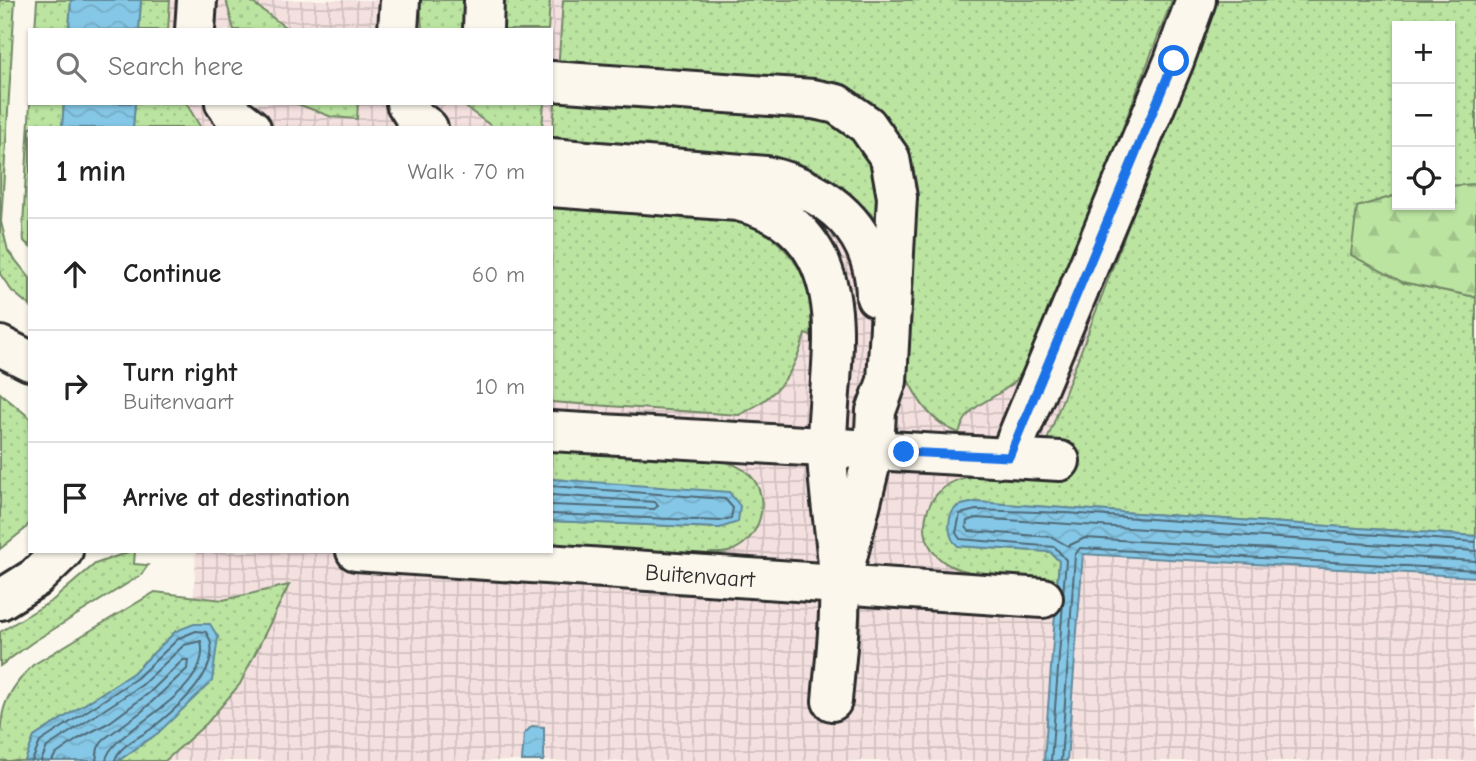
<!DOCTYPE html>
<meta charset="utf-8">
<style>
:root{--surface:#fff;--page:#f2f2f2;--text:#222;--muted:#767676;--line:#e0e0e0}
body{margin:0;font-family:"Comic Neue",sans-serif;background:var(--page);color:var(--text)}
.controls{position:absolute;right:21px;top:21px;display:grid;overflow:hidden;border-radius:0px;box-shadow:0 2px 5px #0004}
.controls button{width:63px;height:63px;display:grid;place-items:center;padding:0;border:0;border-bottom:2px solid var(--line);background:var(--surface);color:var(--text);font:35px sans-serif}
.stop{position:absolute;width:21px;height:21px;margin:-16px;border:5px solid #1a73e8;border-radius:50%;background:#fff}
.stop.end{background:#1a73e8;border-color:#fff;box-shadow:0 2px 7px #0008}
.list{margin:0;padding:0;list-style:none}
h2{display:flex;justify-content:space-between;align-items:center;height:91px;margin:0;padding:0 28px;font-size:30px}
h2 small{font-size:23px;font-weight:400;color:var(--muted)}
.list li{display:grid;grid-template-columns:46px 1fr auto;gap:21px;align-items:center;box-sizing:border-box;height:112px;padding:0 28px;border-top:2px solid var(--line)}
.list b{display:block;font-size:26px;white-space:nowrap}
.list p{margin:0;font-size:23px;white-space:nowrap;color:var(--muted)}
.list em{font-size:23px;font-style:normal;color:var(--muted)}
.icon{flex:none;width:38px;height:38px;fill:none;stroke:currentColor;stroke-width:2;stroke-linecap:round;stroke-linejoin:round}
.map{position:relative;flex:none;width:1476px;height:761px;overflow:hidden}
.search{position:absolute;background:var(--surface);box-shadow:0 2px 5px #0004;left:28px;top:28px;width:525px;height:77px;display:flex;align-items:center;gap:18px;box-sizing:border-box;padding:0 24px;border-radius:0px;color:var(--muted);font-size:26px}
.panel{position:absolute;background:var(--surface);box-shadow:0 2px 5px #0004;left:28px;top:126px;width:525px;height:427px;border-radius:0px}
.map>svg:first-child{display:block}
.industrial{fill:url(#industrial-grid);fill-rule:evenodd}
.grass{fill:url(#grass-dots);stroke:#738866;stroke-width:2}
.forest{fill:url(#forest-firs);stroke:#738866;stroke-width:2}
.water{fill:url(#water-waves);stroke:#61899b;stroke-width:2}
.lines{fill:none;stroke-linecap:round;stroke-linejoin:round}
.shore{stroke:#4f6976;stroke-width:2}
.minor-casing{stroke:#2b2b2b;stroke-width:44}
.major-casing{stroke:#2b2b2b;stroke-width:44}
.minor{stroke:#fbf7ec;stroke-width:38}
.major{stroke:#fbf7ec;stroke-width:38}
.route{stroke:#1a73e8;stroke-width:9}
.labels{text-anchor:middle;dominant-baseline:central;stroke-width:5;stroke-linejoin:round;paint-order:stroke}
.street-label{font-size:23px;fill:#2b2b2b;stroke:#fbf7ec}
</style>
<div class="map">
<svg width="1476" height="761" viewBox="0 0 1476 761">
<defs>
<pattern id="industrial-grid" width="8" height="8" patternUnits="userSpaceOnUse" patternTransform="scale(1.75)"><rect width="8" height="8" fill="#f4e0df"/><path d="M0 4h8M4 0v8" fill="none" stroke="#d1c0c0"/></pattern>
<pattern id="grass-dots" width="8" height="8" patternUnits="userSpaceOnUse" patternTransform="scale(1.75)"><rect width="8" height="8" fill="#bbe4a1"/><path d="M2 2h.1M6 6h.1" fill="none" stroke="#a1c48b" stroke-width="1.8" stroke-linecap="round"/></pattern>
<pattern id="forest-firs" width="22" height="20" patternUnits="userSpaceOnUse" patternTransform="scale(1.75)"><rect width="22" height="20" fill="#bbe4a1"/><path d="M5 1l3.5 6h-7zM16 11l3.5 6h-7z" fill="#a1c48b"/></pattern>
<pattern id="water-waves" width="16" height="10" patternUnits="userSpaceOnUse" patternTransform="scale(1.75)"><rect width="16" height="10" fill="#85c7e6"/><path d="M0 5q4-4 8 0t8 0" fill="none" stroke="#73abc5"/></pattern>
</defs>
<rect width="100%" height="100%" fill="#fbf7ec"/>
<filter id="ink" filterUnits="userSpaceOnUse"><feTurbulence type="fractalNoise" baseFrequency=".0143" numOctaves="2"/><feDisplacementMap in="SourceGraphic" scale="14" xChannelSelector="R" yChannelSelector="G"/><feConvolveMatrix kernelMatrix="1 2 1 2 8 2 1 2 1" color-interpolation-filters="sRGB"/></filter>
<g filter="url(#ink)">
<!-- industrial -->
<path class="industrial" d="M 105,0 L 1476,0 L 1476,761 L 72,761 L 190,666 L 196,551 L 551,551 L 551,128 L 96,128 L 98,103 L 551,103 L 551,30 L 103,30 ZM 1397,26 L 1450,26 L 1450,205 L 1397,205 Z"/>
<!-- grass -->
<g class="grass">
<path d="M 0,0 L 15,0 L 1,222 L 8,251 L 30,278 L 30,306 L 12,291 L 0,274 Z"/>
<path d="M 37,0 L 71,0 L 69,30 L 35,30 Z"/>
<path d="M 141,0 L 170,0 L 168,30 L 139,30 Z"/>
<path d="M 226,0 L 249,0 L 289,30 L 234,30 Z"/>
<path d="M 420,0 L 470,0 L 469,30 L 422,30 Z"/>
<path d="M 495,0 L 550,0 L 548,30 L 496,30 Z"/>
<path d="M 563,0 L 1172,0 L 1034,358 C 1027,367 1020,377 1012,384 C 989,403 969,402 959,433 C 930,422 917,400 905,373 L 882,126 L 558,72 Z"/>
<path d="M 1214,0 L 1476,0 L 1476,184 L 1450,186 L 1450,26 L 1397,26 L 1397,195 L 1357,207 L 1402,282 L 1476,297 L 1476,536 L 975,502 L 957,506 L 958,546 L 1051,552 L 1059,561 L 1055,606 L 967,578 L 967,571 C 904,560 915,477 979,476 L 980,470 L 1046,443 Z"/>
<path d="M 556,92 L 807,109 L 849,124 L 878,163 L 878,222 C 852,193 829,173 792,161 L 552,143 Z"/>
<path d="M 30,103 L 64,103 L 62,128 L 30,128 L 30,247 L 24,241 L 23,226 Z"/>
<path d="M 135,103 L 186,103 L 201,128 L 133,128 Z"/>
<path d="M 295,103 L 358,103 L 357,119 L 332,117 Z"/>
<path d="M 460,103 L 544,103 L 542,128 L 494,128 Z"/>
<path d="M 551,200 L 746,219 C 794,248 815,279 811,336 L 805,334 C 794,375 777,397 739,415 L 551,402 Z"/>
<path d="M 0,393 L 30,418 L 30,522 L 25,529 L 0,549 Z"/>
<path d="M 551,443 L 716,459 C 729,463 740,465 750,475 C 772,498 761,540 731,551 C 724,554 716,553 709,553 L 707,560 L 551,549 L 551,521 L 720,528 L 565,480 L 551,479 Z"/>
<path d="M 131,551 L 135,551 L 134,564 L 148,565 L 141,575 L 33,642 L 0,666 L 0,632 L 53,600 L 95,564 Z"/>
<path d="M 289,585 L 240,684 L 207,723 L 165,761 L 118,761 L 158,733 L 218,637 L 176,631 L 133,673 L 34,737 L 25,761 L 0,761 C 0,714 0,698 33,665 L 155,592 L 223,600 Z"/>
</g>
<!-- forest -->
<path class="forest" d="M 1476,184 L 1476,297 L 1402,282 L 1351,255 L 1357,207 L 1397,195 L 1397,205 L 1450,205 L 1450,186 Z"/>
<!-- water -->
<g class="water">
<path d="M 71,0 L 141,0 L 139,30 L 69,30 Z"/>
<path d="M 64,103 L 135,103 L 133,128 L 62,128 Z"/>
<path d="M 551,479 L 729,492 L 740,506 L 738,522 L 720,528 L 551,521 Z"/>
<path d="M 975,502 L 1476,536 L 1476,577 L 1083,554 L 1067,761 L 1044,761 L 1059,561 L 1050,552 L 958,546 C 948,539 945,516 957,507 C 961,504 970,504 975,502 Z"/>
<path d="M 194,624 L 210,624 L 218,637 L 212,681 L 158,733 L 118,761 L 25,761 L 34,737 L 133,673 L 176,631 Z"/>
<path d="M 532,726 L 544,727 L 544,761 L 522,761 L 524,734 Z"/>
</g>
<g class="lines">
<!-- shore -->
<g class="shore">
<path d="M 551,486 L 725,499 L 733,508 L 731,518 L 720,521 L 551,514"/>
<path d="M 551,495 L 655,502 L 658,506 L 654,509 L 551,505"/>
<path d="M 1476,551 L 976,518 L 967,521 L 966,527 L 969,531 L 1052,537 L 1068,546 L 1085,538 L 1476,561"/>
<path d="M 1063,595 L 1066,560 L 1055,547 L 960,539 L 956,533 L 960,514 L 976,510 L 1066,513 L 1476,542"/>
<path d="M 32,761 L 40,742 L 137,678 L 179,638 L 196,631 L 206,632 C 229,666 175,710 151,729 C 140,737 117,747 115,761"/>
<path d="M 41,761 L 47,747 L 142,685 L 184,645 L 201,641 C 214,696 108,729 106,761"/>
<path d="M 52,761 L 55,755 L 78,739 L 110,722 L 149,693 L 183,660 L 188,660 L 187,669 L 141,712 L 104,739 L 98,748 L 96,761"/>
<path d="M 1051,761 L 1063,603"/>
<path d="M 1061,761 L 1075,555 L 1080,548 L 1476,570"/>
</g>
<!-- minor casing -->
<g class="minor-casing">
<g id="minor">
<path d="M 195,30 L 197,0"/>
<path d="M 398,30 L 400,0"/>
<path d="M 483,30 L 484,0"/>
<path d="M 551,81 L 813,99 L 837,104 L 867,125 L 890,158 L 897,197 L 887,381 L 876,411 L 874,450 L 840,586"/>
<path d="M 225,103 L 233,114 L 251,128"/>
<path d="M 406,103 L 416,119 L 428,128"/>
<path d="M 551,158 L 766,176 C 829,191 875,229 876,297"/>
<path d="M 551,187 L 738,201 C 773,210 799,223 817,257 C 846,314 827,385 827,446 C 827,492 838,538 839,584 C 841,623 835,663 832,701"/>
<path d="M 551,431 L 1060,461"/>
<path d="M 1009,457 L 1174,61 L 1196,0"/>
<path d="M 356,551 L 1043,598"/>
</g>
</g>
<!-- major casing -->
<g class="major-casing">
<g id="major">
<path d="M 0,346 L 30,361"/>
<path d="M 0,600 L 35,578 L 63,551"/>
</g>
</g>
<!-- minor -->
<use href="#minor" class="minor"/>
<!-- major -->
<use href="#major" class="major"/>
</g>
</g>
<g class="lines" filter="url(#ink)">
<!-- route -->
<path class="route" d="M 904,452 L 1009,457 L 1174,61"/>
</g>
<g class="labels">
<!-- street labels -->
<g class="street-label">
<text transform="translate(700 576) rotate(4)">Buitenvaart</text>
</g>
</g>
</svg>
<div class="controls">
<button>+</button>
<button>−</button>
<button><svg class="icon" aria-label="locate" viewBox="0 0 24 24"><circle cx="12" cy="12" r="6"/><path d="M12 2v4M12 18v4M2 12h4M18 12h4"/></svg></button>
</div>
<div class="stop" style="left:1174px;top:61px"></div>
<div class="stop end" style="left:904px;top:452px"></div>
<div class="search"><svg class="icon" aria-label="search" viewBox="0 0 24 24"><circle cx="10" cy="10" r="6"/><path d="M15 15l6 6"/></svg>Search here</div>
<section class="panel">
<h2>1 min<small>Walk · 70 m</small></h2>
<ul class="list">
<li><svg class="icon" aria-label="ahead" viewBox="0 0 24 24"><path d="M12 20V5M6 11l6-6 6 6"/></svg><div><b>Continue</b></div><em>60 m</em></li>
<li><svg class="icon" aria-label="right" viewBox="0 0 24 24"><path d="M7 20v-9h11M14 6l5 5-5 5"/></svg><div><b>Turn right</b><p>Buitenvaart</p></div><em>10 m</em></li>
<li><svg class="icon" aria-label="arrive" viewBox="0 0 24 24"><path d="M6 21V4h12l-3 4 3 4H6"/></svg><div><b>Arrive at destination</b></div></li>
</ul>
</section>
</div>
